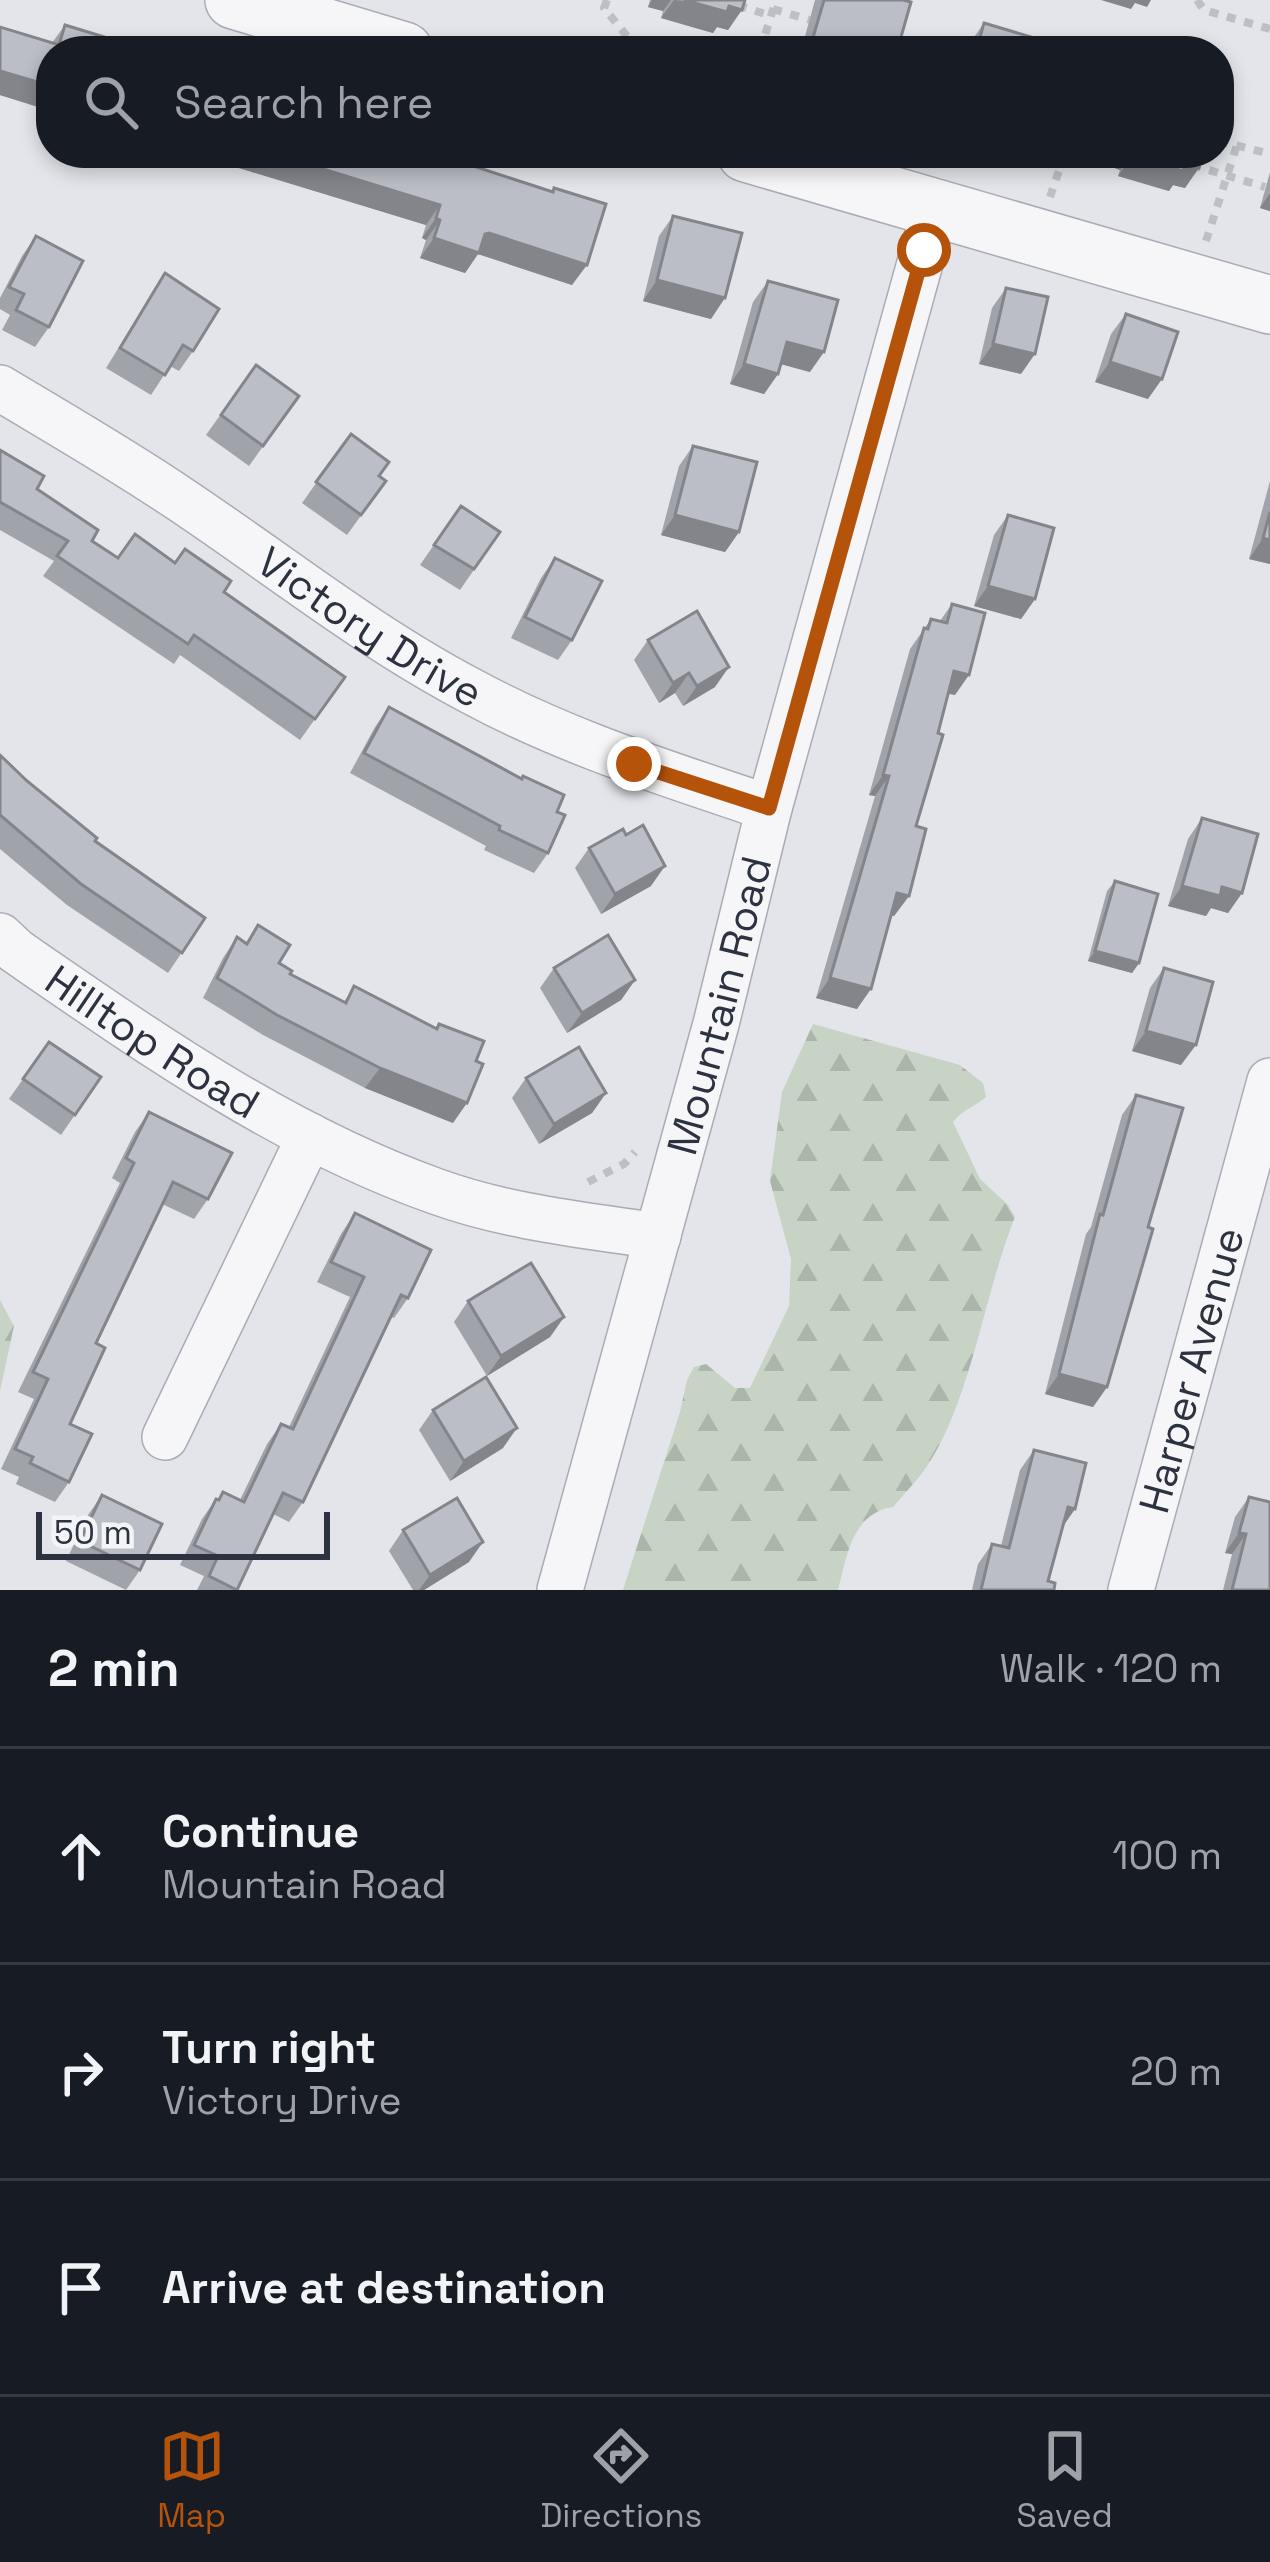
<!DOCTYPE html>
<meta charset="utf-8">
<style>
:root{--surface:#171b24;--page:#20242c;--text:#f1f3f6;--muted:#9ea1a6;--line:#363941;--accent:#b45309}
body{margin:0;font-family:"Space Grotesk",sans-serif;background:var(--page);color:var(--text)}
.scale{position:absolute;left:36px;bottom:30px;width:294px;box-sizing:border-box;padding-left:12px;border:6px solid #2d3240;border-top:0;font-size:33px;line-height:42px;white-space:nowrap;color:#2d3240;-webkit-text-stroke:9px #f3f4f7;paint-order:stroke}
.stop{position:absolute;width:36px;height:36px;margin:-27px;border:9px solid #b45309;border-radius:50%;background:#fff}
.stop.end{background:#b45309;border-color:#fff;box-shadow:0 3px 12px #0008}
.list{margin:0;padding:0;list-style:none}
h2{display:flex;justify-content:space-between;align-items:center;height:156px;margin:0;padding:0 48px;font-size:51px}
h2 small{font-size:39px;font-weight:400;color:var(--muted)}
.list li{display:grid;grid-template-columns:78px 1fr auto;gap:36px;align-items:center;box-sizing:border-box;height:216px;padding:0 48px;border-top:3px solid var(--line)}
.list b{display:block;font-size:45px;white-space:nowrap}
.list p{margin:0;font-size:39px;white-space:nowrap;color:var(--muted)}
.list em{font-size:39px;font-style:normal;color:var(--muted)}
.icon{flex:none;width:66px;height:66px;fill:none;stroke:currentColor;stroke-width:2;stroke-linecap:round;stroke-linejoin:round}
.map{position:relative;flex:none;width:1270px;height:1590px;overflow:hidden}
.search{position:absolute;background:var(--surface);box-shadow:0 6px 18px #0003;left:36px;right:36px;top:36px;height:132px;display:flex;align-items:center;gap:30px;box-sizing:border-box;padding:0 42px;border-radius:48px;color:var(--muted);font-size:45px}
.sheet{height:804px;background:var(--surface)}
nav{display:flex;justify-content:space-around;align-items:center;box-sizing:border-box;height:168px;border-top:3px solid var(--line);background:var(--surface);font-size:33px;color:var(--muted)}
nav a{display:grid;justify-items:center;gap:6px}
nav .on{color:var(--accent)}
.map>svg:first-child{display:block}
.forest{fill:url(#forest-firs)}
.lines{fill:none;stroke-linecap:round;stroke-linejoin:round}
.minor-casing{stroke:#a9acb4;stroke-width:48}
.tertiary-casing{stroke:#a9acb4;stroke-width:60}
.path{stroke:#bebfc4;stroke-width:8;stroke-dasharray:9 9;stroke-linecap:butt}
.minor{stroke:#f6f6f8;stroke-width:45}
.tertiary{stroke:#f6f6f8;stroke-width:57}
.wall{fill:#a1a3aa}
.shaded-wall{fill:#83858b}
.building{fill:#bbbec6;stroke:#83858b;stroke-width:3}
.route{stroke:#b45309;stroke-width:15}
.labels{text-anchor:middle;dominant-baseline:central;stroke-width:10;stroke-linejoin:round;paint-order:stroke}
.street-label{font-size:42px;fill:#2d3240;stroke:#f3f4f7}
</style>
<div class="map">
<svg width="1270" height="1590" viewBox="0 0 1270 1590">
<defs>
<pattern id="forest-firs" width="22" height="20" patternUnits="userSpaceOnUse" patternTransform="scale(3)"><rect width="22" height="20" fill="#c7d3c5"/><path d="M5 1l3.5 6h-7zM16 11l3.5 6h-7z" fill="#abb6aa"/></pattern>
</defs>
<rect width="100%" height="100%" fill="#e3e5ea"/>
<!-- forest -->
<g class="forest">
<path d="M 813,1024 L 960,1065 L 983,1083 L 986,1097 C 974,1107 962,1110 953,1122 L 980,1179 L 1008,1205 L 1015,1217 C 983,1296 971,1405 923,1472 C 914,1484 903,1495 893,1507 C 852,1513 847,1556 838,1590 L 623,1590 L 680,1412 L 687,1380 L 694,1367 L 706,1364 L 735,1388 L 750,1388 L 789,1306 L 791,1259 L 770,1181 L 782,1092 Z"/>
<path d="M 0,1300 L 14,1326 L 0,1391 Z"/>
</g>
<g class="lines">
<!-- minor casing -->
<g class="minor-casing">
<g id="minor">
<path id="s1" d="M 0,388 C 60,424 121,459 180,499 C 276,563 368,637 471,691 C 567,743 666,773 769,808"/>
<path id="s2" d="M 0,936 L 16,951 C 148,1042 283,1137 435,1191 C 506,1217 584,1225 658,1236"/>
<path d="M 165,1437 L 310,1136"/>
<path id="s3" d="M 560,1590 L 716,1024 L 769,808 L 935,209"/>
<path id="s4" d="M 1131,1590 L 1270,1081"/>
</g>
</g>
<!-- tertiary casing -->
<g class="tertiary-casing">
<g id="tertiary">
<path d="M 234,0 L 404,51"/>
<path d="M 746,153 L 1270,305"/>
</g>
</g>
<!-- path -->
<g class="path">
<path d="M 607,0 L 604,8 L 639,51"/>
<path d="M 1197,0 L 1204,10 L 1270,29"/>
<path d="M 738,5 L 771,16"/>
<path d="M 773,9 L 810,20"/>
<path d="M 764,39 L 801,50"/>
<path d="M 893,45 L 914,51"/>
<path d="M 760,51 L 776,0"/>
<path d="M 1219,141 L 1270,154"/>
<path d="M 1192,165 L 1265,187"/>
<path d="M 1050,197 L 1065,153"/>
<path d="M 1206,241 L 1237,145"/>
<path d="M 588,1182 L 624,1164 L 635,1152"/>
</g>
<!-- minor -->
<use href="#minor" class="minor"/>
<!-- tertiary -->
<use href="#tertiary" class="tertiary"/>
</g>
<!-- wall -->
<g class="wall">
<path d="M 650,0 L 745,0 L 728,30 L 717,27 L 713,33 L 661,18 L 663,11 L 648,7 Z"/>
<path d="M 815,0 L 903,0 L 897,51 L 801,51 Z"/>
<path d="M 984,23 L 1064,51 L 968,51 L 970,43 Z"/>
<path d="M 65,25 L 51,111 L 0,95 L 0,27 L 52,43 Z"/>
<path d="M 190,153 L 415,153 L 451,166 L 455,160 L 552,191 L 554,188 L 572,285 L 478,254 L 465,273 L 420,258 L 426,240 L 422,238 L 426,225 Z"/>
<path d="M 1107,153 L 1203,153 L 1185,188 L 1173,185 L 1169,191 L 1118,176 L 1120,170 L 1104,164 Z"/>
<path d="M 1270,172 L 1270,211 L 1260,208 Z"/>
<path d="M 673,216 L 711,319 L 643,301 L 659,236 Z"/>
<path d="M 36,236 L 49,327 L 35,347 L 2,330 L 10,315 L 0,309 L 0,298 L 22,256 Z"/>
<path d="M 165,273 L 193,351 L 179,371 L 170,366 L 151,395 L 106,368 Z"/>
<path d="M 768,281 L 810,372 L 781,364 L 778,374 L 764,394 L 730,384 L 753,302 Z"/>
<path d="M 1006,288 L 1021,374 L 979,364 L 992,308 Z"/>
<path d="M 1126,314 L 1148,399 L 1095,382 L 1111,334 Z"/>
<path d="M 256,365 L 299,396 L 249,466 L 206,435 Z"/>
<path d="M 351,434 L 379,476 L 386,481 L 347,535 L 302,503 Z"/>
<path d="M 693,446 L 739,532 L 725,552 L 661,535 L 679,466 Z"/>
<path d="M 0,450 L 37,489 L 92,541 L 118,558 L 175,563 L 224,592 L 345,677 L 300,740 L 180,655 L 174,664 L 43,576 L 54,561 L 0,530 Z"/>
<path d="M 1270,481 L 1270,564 L 1249,559 Z"/>
<path d="M 461,506 L 500,532 L 460,590 L 420,565 Z"/>
<path d="M 1008,515 L 1035,599 L 1021,619 L 974,606 L 994,535 Z"/>
<path d="M 555,558 L 572,640 L 558,660 L 511,638 L 541,578 Z"/>
<path d="M 952,604 L 955,695 L 948,694 L 916,826 L 909,896 L 894,916 L 891,915 L 857,1009 L 816,998 L 875,796 L 869,795 L 910,649 L 931,619 L 940,621 Z"/>
<path d="M 648,640 L 715,687 L 683,706 L 675,693 L 659,703 L 634,660 Z"/>
<path d="M 389,707 L 557,812 L 548,853 L 534,873 L 484,850 L 486,846 L 350,773 L 375,727 Z"/>
<path d="M 0,755 L 95,841 L 205,918 L 168,973 L 67,905 L 0,849 Z"/>
<path d="M 1202,818 L 1242,893 L 1228,913 L 1211,908 L 1206,916 L 1168,906 L 1188,839 Z"/>
<path d="M 589,848 L 651,886 L 601,914 L 575,868 Z"/>
<path d="M 1115,881 L 1139,963 L 1132,973 L 1088,961 L 1107,891 Z"/>
<path d="M 258,925 L 279,963 L 290,974 L 344,1002 L 354,986 L 435,1028 L 439,1024 L 453,1123 L 365,1088 L 263,1035 L 203,998 L 223,958 L 237,937 L 246,943 Z"/>
<path d="M 554,968 L 635,980 L 621,1000 L 567,1033 L 540,988 Z"/>
<path d="M 1164,968 L 1181,1065 L 1132,1051 L 1150,988 Z"/>
<path d="M 49,1042 L 101,1077 L 61,1135 L 9,1099 Z"/>
<path d="M 526,1078 L 606,1093 L 592,1113 L 539,1144 L 512,1098 Z"/>
<path d="M 1136,1095 L 1148,1227 L 1107,1387 L 1093,1407 L 1045,1394 L 1086,1234 L 1091,1227 L 1122,1115 Z"/>
<path d="M 149,1112 L 208,1199 L 194,1219 L 162,1204 L 96,1343 L 70,1424 L 69,1482 L 55,1502 L 16,1484 L 19,1477 L 1,1469 L 34,1399 L 18,1392 L 120,1183 L 112,1178 L 135,1132 Z"/>
<path d="M 355,1213 L 408,1298 L 394,1318 L 391,1317 L 303,1502 L 289,1522 L 273,1514 L 238,1590 L 197,1590 L 204,1576 L 180,1565 L 202,1519 L 216,1499 L 218,1499 L 223,1492 L 240,1500 L 267,1444 L 281,1424 L 289,1427 L 350,1297 L 317,1282 L 341,1234 Z"/>
<path d="M 468,1301 L 564,1317 L 550,1337 L 487,1376 L 454,1322 Z"/>
<path d="M 433,1410 L 503,1448 L 450,1481 L 419,1430 Z"/>
<path d="M 1034,1450 L 1075,1509 L 1063,1526 L 1048,1581 L 1054,1590 L 972,1590 L 978,1564 L 992,1544 L 1001,1546 L 1020,1470 Z"/>
<path d="M 102,1495 L 140,1570 L 126,1590 L 66,1561 L 88,1515 Z"/>
<path d="M 1249,1497 L 1270,1590 L 1223,1590 L 1232,1554 L 1225,1553 L 1235,1517 Z"/>
<path d="M 403,1530 L 469,1562 L 424,1590 L 413,1590 L 389,1551 Z"/>
</g>
<!-- shaded-wall -->
<g class="shaded-wall">
<path d="M 652,0 L 671,0 L 663,11 L 648,7 Z"/>
<path d="M 674,0 L 729,6 L 742,10 L 728,30 L 717,27 L 713,33 L 661,18 Z"/>
<path d="M 1101,0 L 1151,0 L 1147,7 L 1135,3 L 1131,9 Z"/>
<path d="M 0,71 L 51,86 L 51,111 L 0,95 Z"/>
<path d="M 190,153 L 271,153 L 440,205 L 426,225 Z"/>
<path d="M 1112,153 L 1131,153 L 1120,170 L 1104,164 Z"/>
<path d="M 1132,156 L 1185,164 L 1199,168 L 1185,188 L 1173,185 L 1169,191 L 1118,176 Z"/>
<path d="M 1270,193 L 1270,211 L 1260,208 Z"/>
<path d="M 436,218 L 440,220 L 426,240 L 422,238 Z"/>
<path d="M 489,233 L 587,265 L 572,285 L 478,254 L 465,273 L 420,258 L 434,238 Z"/>
<path d="M 657,280 L 725,298 L 711,319 L 643,301 Z"/>
<path d="M 787,342 L 824,352 L 810,372 L 773,362 Z"/>
<path d="M 993,344 L 1035,354 L 1021,374 L 979,364 Z"/>
<path d="M 1110,362 L 1162,379 L 1148,399 L 1095,382 Z"/>
<path d="M 744,364 L 778,374 L 764,394 L 730,384 Z"/>
<path d="M 675,515 L 739,532 L 725,552 L 661,535 Z"/>
<path d="M 1263,538 L 1270,540 L 1270,564 L 1249,559 Z"/>
<path d="M 988,586 L 1035,599 L 1021,619 L 974,606 Z"/>
<path d="M 729,667 L 715,687 L 683,706 L 697,686 Z"/>
<path d="M 954,671 L 969,675 L 955,695 L 940,691 Z"/>
<path d="M 689,673 L 675,693 L 659,703 L 673,683 Z"/>
<path d="M 883,775 L 889,776 L 875,796 L 869,795 Z"/>
<path d="M 665,866 L 651,886 L 601,914 L 615,894 Z"/>
<path d="M 1182,886 L 1222,887 L 1242,893 L 1228,913 L 1211,908 L 1206,916 L 1168,906 Z"/>
<path d="M 897,893 L 909,896 L 894,916 L 883,913 Z"/>
<path d="M 1095,951 L 1139,963 L 1132,973 L 1088,961 Z"/>
<path d="M 830,978 L 871,989 L 857,1009 L 816,998 Z"/>
<path d="M 635,980 L 621,1000 L 567,1033 L 582,1013 Z"/>
<path d="M 1146,1031 L 1196,1045 L 1181,1065 L 1132,1051 Z"/>
<path d="M 380,1068 L 467,1103 L 453,1123 L 365,1088 Z"/>
<path d="M 606,1093 L 592,1113 L 539,1144 L 554,1124 Z"/>
<path d="M 564,1317 L 550,1337 L 487,1376 L 501,1356 Z"/>
<path d="M 1059,1374 L 1107,1387 L 1093,1407 L 1045,1394 Z"/>
<path d="M 517,1428 L 503,1448 L 450,1481 L 464,1461 Z"/>
<path d="M 1068,1507 L 1075,1509 L 1061,1529 Z"/>
<path d="M 1239,1533 L 1246,1534 L 1232,1554 L 1225,1553 Z"/>
<path d="M 483,1542 L 469,1562 L 424,1590 L 419,1590 L 430,1575 Z"/>
</g>
<!-- building -->
<g class="building">
<path d="M 684,0 L 745,0 L 742,10 L 729,6 L 727,12 Z"/>
<path d="M 824,0 L 903,0 L 911,2 L 897,51 L 809,51 Z"/>
<path d="M 984,23 L 1065,47 L 1064,51 L 976,51 Z"/>
<path d="M 65,25 L 150,51 L 51,51 L 51,86 L 0,71 L 0,27 L 59,45 Z"/>
<path d="M 271,153 L 415,153 L 453,166 L 455,160 L 553,192 L 554,188 L 606,204 L 587,265 L 489,233 L 485,234 L 479,253 L 434,238 L 440,220 L 436,218 L 440,205 Z"/>
<path d="M 1133,153 L 1203,153 L 1199,168 L 1185,164 L 1183,171 L 1132,156 Z"/>
<path d="M 673,216 L 742,233 L 725,298 L 657,280 Z"/>
<path d="M 36,236 L 83,261 L 49,327 L 16,310 L 24,294 L 9,287 Z"/>
<path d="M 165,273 L 219,309 L 193,351 L 183,345 L 165,375 L 120,348 Z"/>
<path d="M 768,281 L 838,300 L 824,352 L 787,342 L 778,374 L 744,364 Z"/>
<path d="M 1006,288 L 1048,297 L 1035,354 L 993,344 Z"/>
<path d="M 1126,314 L 1178,332 L 1162,379 L 1110,362 Z"/>
<path d="M 256,365 L 299,396 L 263,446 L 221,415 Z"/>
<path d="M 351,434 L 389,462 L 379,476 L 386,481 L 361,515 L 316,482 Z"/>
<path d="M 693,446 L 757,462 L 739,532 L 675,515 Z"/>
<path d="M 0,450 L 44,476 L 37,489 L 98,530 L 92,541 L 118,558 L 135,534 L 175,563 L 185,549 L 231,581 L 224,592 L 345,677 L 315,719 L 194,635 L 188,644 L 57,556 L 68,541 L 0,502 Z"/>
<path d="M 461,506 L 500,532 L 474,569 L 434,545 Z"/>
<path d="M 1270,512 L 1270,540 L 1263,538 Z"/>
<path d="M 1008,515 L 1054,528 L 1035,599 L 988,586 Z"/>
<path d="M 555,558 L 602,581 L 572,640 L 525,617 Z"/>
<path d="M 952,604 L 985,613 L 969,675 L 954,671 L 938,733 L 943,735 L 916,826 L 926,829 L 909,896 L 897,893 L 871,989 L 830,978 L 889,776 L 883,775 L 924,628 L 928,629 L 931,619 L 947,623 Z"/>
<path d="M 697,611 L 729,667 L 697,686 L 689,673 L 673,683 L 648,640 Z"/>
<path d="M 389,707 L 522,779 L 523,776 L 564,795 L 557,812 L 565,815 L 548,853 L 499,830 L 500,826 L 364,753 Z"/>
<path d="M 0,755 L 27,781 L 97,838 L 95,841 L 205,918 L 182,953 L 81,884 L 0,815 Z"/>
<path d="M 1202,818 L 1258,834 L 1242,893 L 1222,887 L 1220,896 L 1182,886 Z"/>
<path d="M 643,825 L 665,866 L 615,894 L 589,848 L 623,829 L 626,835 Z"/>
<path d="M 1115,881 L 1158,894 L 1139,963 L 1095,951 Z"/>
<path d="M 258,925 L 290,945 L 279,963 L 292,971 L 290,974 L 346,1003 L 354,986 L 437,1029 L 439,1024 L 484,1041 L 476,1061 L 483,1064 L 467,1103 L 380,1068 L 277,1015 L 217,978 L 237,937 L 247,944 Z"/>
<path d="M 608,935 L 635,980 L 582,1013 L 554,968 Z"/>
<path d="M 1164,968 L 1213,982 L 1196,1045 L 1146,1031 Z"/>
<path d="M 49,1042 L 101,1077 L 75,1115 L 23,1079 Z"/>
<path d="M 579,1047 L 606,1093 L 554,1124 L 526,1078 Z"/>
<path d="M 1136,1095 L 1183,1108 L 1148,1227 L 1153,1229 L 1107,1387 L 1059,1374 L 1100,1214 L 1103,1215 Z"/>
<path d="M 149,1112 L 232,1153 L 208,1199 L 173,1182 L 96,1343 L 105,1348 L 70,1424 L 92,1434 L 69,1482 L 30,1463 L 33,1457 L 15,1449 L 48,1379 L 33,1372 L 134,1163 L 126,1158 Z"/>
<path d="M 355,1213 L 431,1250 L 408,1298 L 401,1295 L 303,1502 L 283,1493 L 237,1590 L 209,1576 L 218,1556 L 194,1545 L 216,1499 L 219,1500 L 223,1492 L 244,1502 L 281,1424 L 293,1429 L 364,1277 L 331,1262 Z"/>
<path d="M 531,1263 L 564,1317 L 501,1356 L 468,1301 Z"/>
<path d="M 486,1377 L 517,1428 L 464,1461 L 433,1410 Z"/>
<path d="M 1034,1450 L 1086,1463 L 1075,1509 L 1068,1507 L 1048,1581 L 1055,1583 L 1054,1590 L 981,1590 L 992,1544 L 1009,1548 Z"/>
<path d="M 102,1495 L 162,1524 L 140,1570 L 80,1541 Z"/>
<path d="M 1249,1497 L 1270,1502 L 1270,1590 L 1232,1590 L 1246,1534 L 1239,1533 Z"/>
<path d="M 457,1498 L 483,1542 L 430,1575 L 403,1530 Z"/>
</g>
<g class="lines">
<!-- route -->
<path class="route" d="M 634,764 L 769,808 L 924,250"/>
</g>
<g class="labels">
<!-- street labels -->
<g class="street-label">
<text stroke="none"><textPath href="#s1" startOffset="441">Victory Drive</textPath></text>
<text stroke="none"><textPath href="#s3" startOffset="606">Mountain Road</textPath></text>
<text stroke="none"><textPath href="#s2" startOffset="186">Hilltop Road</textPath></text>
<text stroke="none"><textPath href="#s4" startOffset="228">Harper Avenue</textPath></text>
</g>
</g>
</svg>
<div class="scale">50 m</div>
<div class="stop" style="left:924px;top:250px"></div>
<div class="stop end" style="left:634px;top:764px"></div>
<div class="search"><svg class="icon" aria-label="search" viewBox="0 0 24 24"><circle cx="10" cy="10" r="6"/><path d="M15 15l6 6"/></svg>Search here</div>
</div>
<section class="sheet">
<h2>2 min<small>Walk · 120 m</small></h2>
<ul class="list">
<li><svg class="icon" aria-label="ahead" viewBox="0 0 24 24"><path d="M12 20V5M6 11l6-6 6 6"/></svg><div><b>Continue</b><p>Mountain Road</p></div><em>100 m</em></li>
<li><svg class="icon" aria-label="right" viewBox="0 0 24 24"><path d="M7 20v-9h11M14 6l5 5-5 5"/></svg><div><b>Turn right</b><p>Victory Drive</p></div><em>20 m</em></li>
<li><svg class="icon" aria-label="arrive" viewBox="0 0 24 24"><path d="M6 21V4h12l-3 4 3 4H6"/></svg><div><b>Arrive at destination</b></div></li>
</ul>
</section>
<nav>
<a class="on"><svg class="icon" aria-label="map" viewBox="0 0 24 24"><path d="M3 6l6-2 6 2 6-2v14l-6 2-6-2-6 2zM9 4v14M15 6v14"/></svg>Map</a>
<a><svg class="icon" aria-label="directions" viewBox="0 0 24 24"><path d="M12 3l9 9-9 9-9-9zM9 14v-3h6M13 9l2 2-2 2"/></svg>Directions</a>
<a><svg class="icon" aria-label="saved" viewBox="0 0 24 24"><path d="M7 4h10v16l-5-4-5 4z"/></svg>Saved</a>
</nav>
